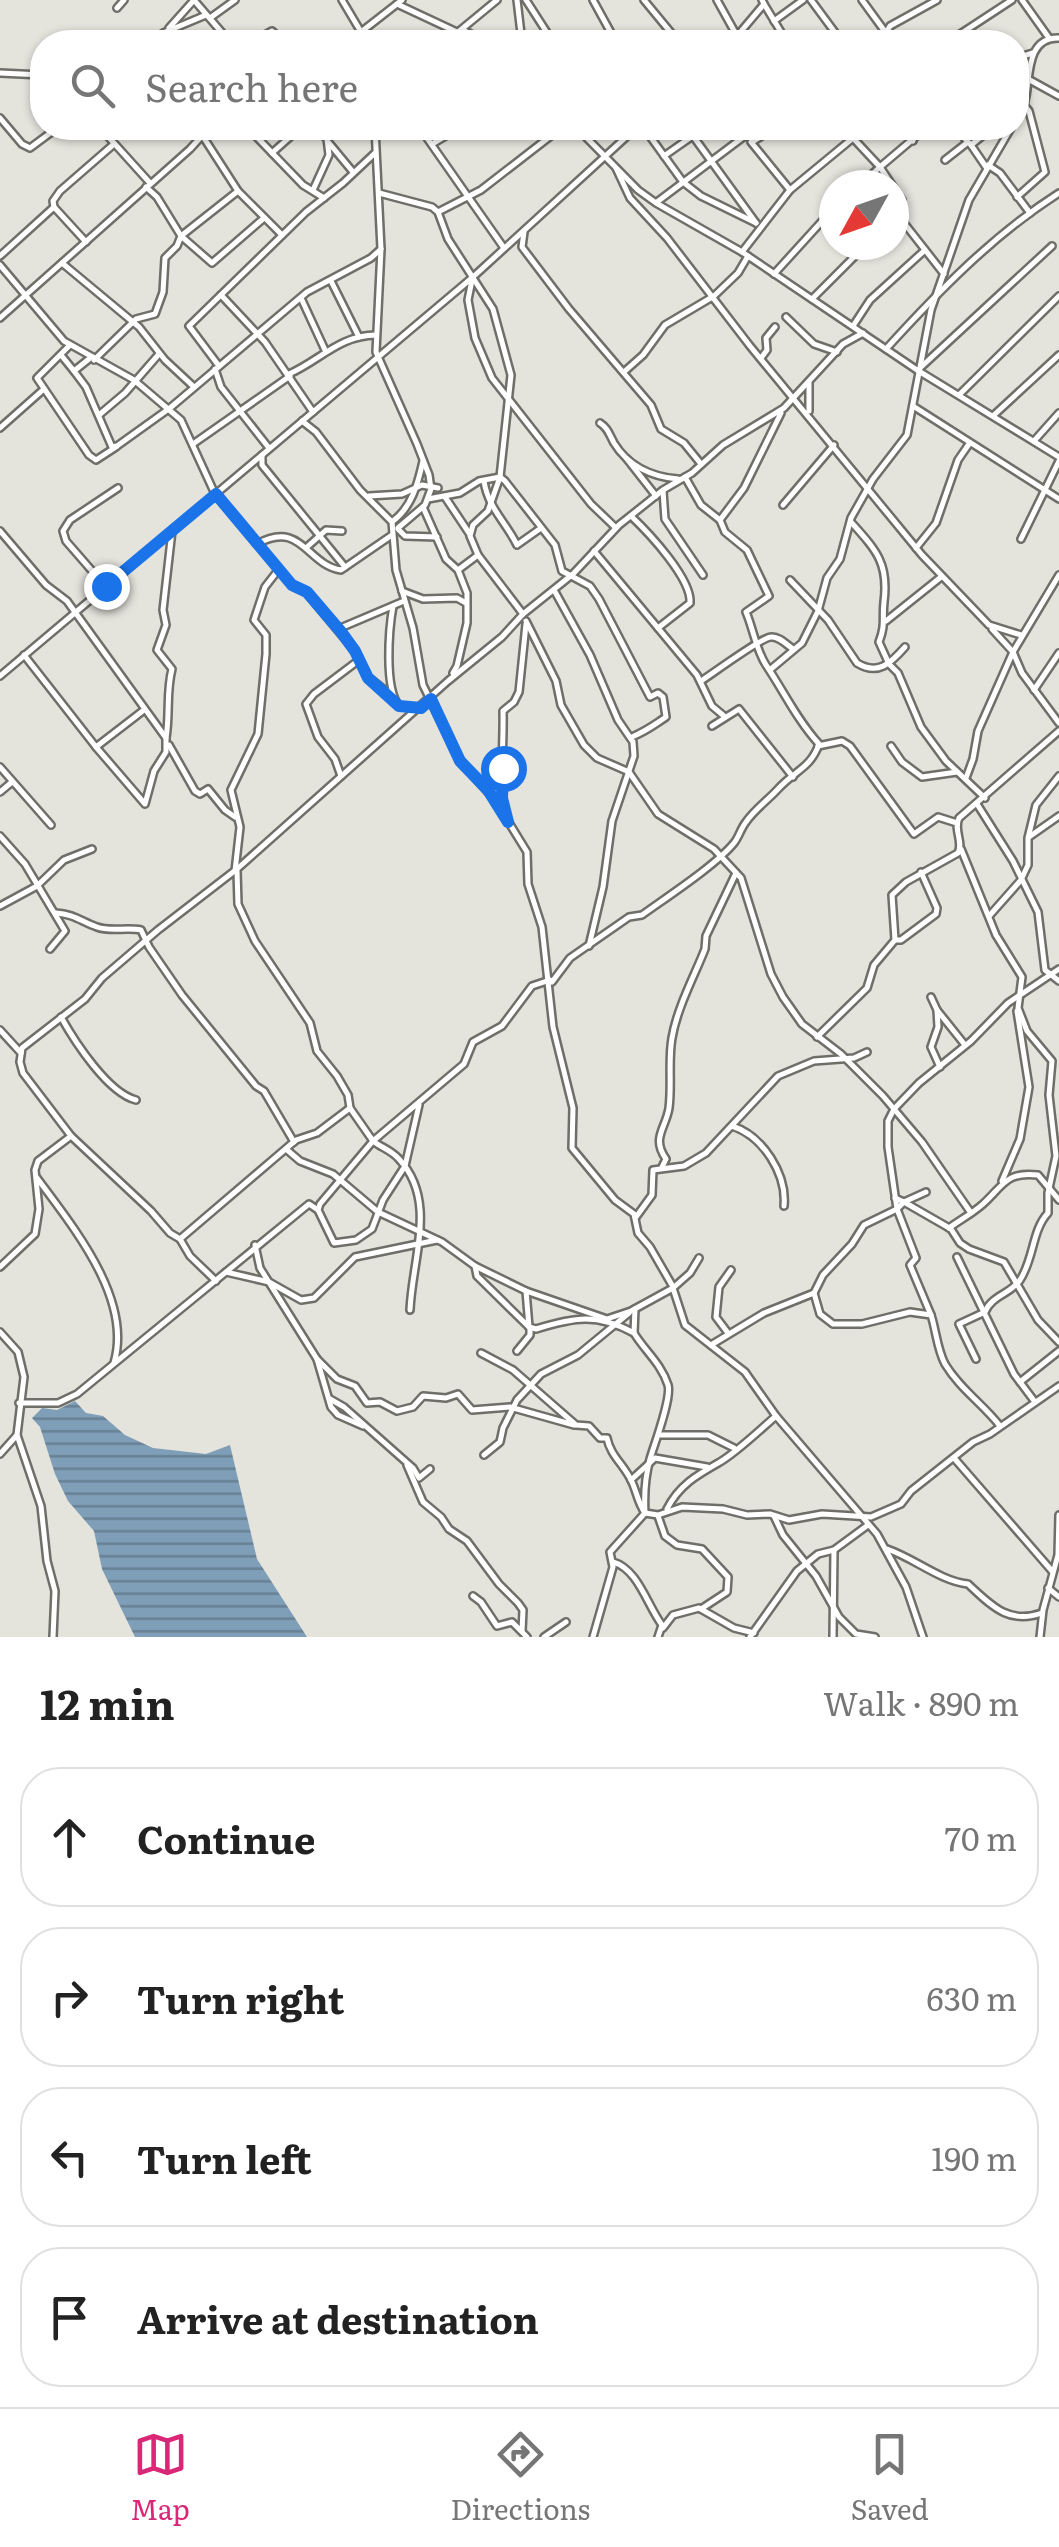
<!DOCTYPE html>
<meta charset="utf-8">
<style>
:root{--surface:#fff;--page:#f6f6f6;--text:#222;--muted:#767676;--line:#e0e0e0;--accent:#db2777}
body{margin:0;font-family:Literata,serif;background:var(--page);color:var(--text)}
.compass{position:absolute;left:819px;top:170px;width:90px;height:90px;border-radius:50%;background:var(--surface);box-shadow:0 2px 8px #0004;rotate:230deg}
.stop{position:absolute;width:30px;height:30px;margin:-22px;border:8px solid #1a73e8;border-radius:50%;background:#fff}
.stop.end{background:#1a73e8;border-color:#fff;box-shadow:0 2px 10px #0008}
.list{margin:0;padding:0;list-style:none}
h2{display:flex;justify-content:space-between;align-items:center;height:130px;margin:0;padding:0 40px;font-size:42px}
h2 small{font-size:32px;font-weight:400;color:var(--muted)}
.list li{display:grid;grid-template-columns:65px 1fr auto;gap:30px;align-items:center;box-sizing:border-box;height:140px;margin:0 20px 20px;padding:0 20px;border:2px solid var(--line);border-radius:40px}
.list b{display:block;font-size:38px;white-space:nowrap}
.list em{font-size:32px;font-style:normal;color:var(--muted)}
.icon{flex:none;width:55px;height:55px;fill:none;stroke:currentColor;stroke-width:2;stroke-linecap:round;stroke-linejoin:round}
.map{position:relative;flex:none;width:1059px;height:1637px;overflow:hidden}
.search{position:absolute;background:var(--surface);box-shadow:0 2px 8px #0004;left:30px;right:30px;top:30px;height:110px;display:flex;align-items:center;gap:25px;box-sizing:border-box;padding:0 35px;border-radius:40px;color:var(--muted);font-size:38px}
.sheet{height:770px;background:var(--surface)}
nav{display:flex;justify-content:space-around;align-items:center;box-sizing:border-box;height:140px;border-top:2px solid var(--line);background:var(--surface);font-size:28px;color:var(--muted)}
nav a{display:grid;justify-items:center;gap:5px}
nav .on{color:var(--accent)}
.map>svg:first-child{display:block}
.water{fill:url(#water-rules)}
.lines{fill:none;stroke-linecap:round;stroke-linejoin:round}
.street-casing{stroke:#6f6e68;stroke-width:10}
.street{stroke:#fff;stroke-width:5}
.route{stroke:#1a73e8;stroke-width:12}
</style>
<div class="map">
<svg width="1059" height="1637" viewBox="0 0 1059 1637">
<defs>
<pattern id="water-rules" width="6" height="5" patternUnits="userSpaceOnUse" patternTransform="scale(2.5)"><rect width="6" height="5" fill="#7f9eb7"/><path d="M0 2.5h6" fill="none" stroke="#678094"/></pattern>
</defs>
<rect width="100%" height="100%" fill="#e4e3dc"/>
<!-- water -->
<path class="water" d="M 75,1401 L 86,1413 L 103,1416 L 125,1435 L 153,1448 L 206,1454 L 230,1445 L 257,1559 L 307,1637 L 135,1637 L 102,1569 L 94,1531 L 68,1501 L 55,1474 L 40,1427 L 32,1418 L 42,1408 L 57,1410 Z"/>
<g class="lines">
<!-- street casing -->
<g class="street-casing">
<g id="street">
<path d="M 194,0 L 230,42"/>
<path d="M 342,0 L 367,42"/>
<path d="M 517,0 L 522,42"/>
<path d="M 526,0 L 553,42"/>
<path d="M 593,0 L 616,42"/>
<path d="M 644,0 L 677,40"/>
<path d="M 717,0 L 737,36"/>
<path d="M 811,0 L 842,42"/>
<path d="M 862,0 L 886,33 L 878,42"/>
<path d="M 1022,0 L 1049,38"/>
<path d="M 397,4 L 459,33"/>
<path d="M 764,4 L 787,42"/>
<path d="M 117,8 L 124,0"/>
<path d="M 210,18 L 235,0"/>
<path d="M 774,21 L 803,0"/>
<path d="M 169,28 L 194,0"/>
<path d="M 463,30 L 486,42"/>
<path d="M 361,32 L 402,0"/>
<path d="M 156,42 L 163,33 L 206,15"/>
<path d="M 252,42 L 272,31 L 284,42"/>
<path d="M 446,42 L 497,0"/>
<path d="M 674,42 L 686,38 L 690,42"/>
<path d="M 732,42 L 764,4 L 762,0"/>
<path d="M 892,42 L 886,33 L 890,26 L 937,0"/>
<path d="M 948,42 L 1012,0"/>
<path d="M 1016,58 L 1033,53"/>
<path d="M 0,73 L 42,75"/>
<path d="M 1028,79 L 1059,96"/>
<path d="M 1016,108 L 1024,105 L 1029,111 L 1045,172 L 1017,197"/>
<path d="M 0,118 L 22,144 L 30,148 L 57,128"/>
<path d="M 1016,119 C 1021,112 1025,105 1026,96 C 1030,74 1027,37 1059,38"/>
<path d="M 248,128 L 303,185 L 324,198"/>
<path d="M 375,128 L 381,249 L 376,352 L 417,444 L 429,475 L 431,489 L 425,505 L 398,528"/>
<path d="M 420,128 L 504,248"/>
<path d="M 577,128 L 638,190 L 656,203 L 742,252 L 917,370 L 1059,457"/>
<path d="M 644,128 L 683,182 L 701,196 L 756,223"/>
<path d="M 900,128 L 913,141"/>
<path d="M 104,132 L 150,183"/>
<path d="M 202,135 L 238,191 L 282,235"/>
<path d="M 693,136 L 756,223"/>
<path d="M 751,142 L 790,190"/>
<path d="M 752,142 L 775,128"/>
<path d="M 968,142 L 971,145 L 992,128"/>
<path d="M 329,143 L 353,172"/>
<path d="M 432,144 L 459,128"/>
<path d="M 971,145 L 986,167"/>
<path d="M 272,153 L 300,128"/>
<path d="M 664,156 L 704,128"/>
<path d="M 945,160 L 968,142 L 956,128"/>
<path d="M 988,165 L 1000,173 L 1030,213"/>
<path d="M 616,168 L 630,198 L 667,238 L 750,346 L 922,555 L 989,625 L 1021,635"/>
<path d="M 860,185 L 880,167 L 892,185"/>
<path d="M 894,188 L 902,200 L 902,209 L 894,217"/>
<path d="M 313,190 L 329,155 L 327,139 L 316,128"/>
<path d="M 238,191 L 181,236 L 212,263 L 264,218"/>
<path d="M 379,193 L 432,207 L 438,212 L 448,239 L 493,309 L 511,375 L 500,477 L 488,511 L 473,525 L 470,536 L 478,555 L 458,570"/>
<path d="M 657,202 L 746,135"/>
<path d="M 54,207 L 53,201 L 60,191 L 114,144"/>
<path d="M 438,212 L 481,190 L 561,128"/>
<path d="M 897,214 L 944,274"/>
<path d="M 524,232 L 522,247 L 569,309 L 651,405 L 661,429 L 684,443 L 701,464"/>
<path d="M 742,252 L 790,190 L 853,138 L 880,167 L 926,128"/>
<path d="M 0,256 L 54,207 L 86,242"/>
<path d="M 62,263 L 139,327 L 165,360 L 194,387"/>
<path d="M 0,265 L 64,341 L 134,380 L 181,420 L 215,494 L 292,585 L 307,593 L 355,651 L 368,677 L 392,696"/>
<path d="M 774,274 L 834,208"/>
<path d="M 472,280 L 468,300 L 475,338 L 492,378 L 591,504 L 616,528"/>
<path d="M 331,281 L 359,337"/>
<path d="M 221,295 L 265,342 L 313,412"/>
<path d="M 301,298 L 325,350"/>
<path d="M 812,299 L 866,245"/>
<path d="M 786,317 L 814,344 L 837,352"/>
<path d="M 0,318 L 190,149 L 209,128"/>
<path d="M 853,326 L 870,300 L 925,250"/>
<path d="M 69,346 L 37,378 L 89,455 L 96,460 L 116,447"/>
<path d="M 886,349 C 938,292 993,235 1059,193"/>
<path d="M 61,355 L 74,371"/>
<path d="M 761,358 L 767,350 L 766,338 L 775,327"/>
<path d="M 89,359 L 74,371 L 86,387 L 112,447 L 117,446 L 170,408 L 307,292 L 371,258 L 381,249"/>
<path d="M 94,360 L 136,319 L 155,314 L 163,292 L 165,258 L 177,246 L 181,236 L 157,197 L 146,187"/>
<path d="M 219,366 L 189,326 L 306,212 L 343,183 L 375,153"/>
<path d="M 920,368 L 1052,246"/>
<path d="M 215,369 L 221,387 L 269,448"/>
<path d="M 625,371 L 643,355 L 665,325 L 714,296 L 738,273 L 748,256"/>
<path d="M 289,374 C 319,361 340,335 376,335"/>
<path d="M 809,383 L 809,411"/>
<path d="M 960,394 L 1059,296"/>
<path d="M 913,406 L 1059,499"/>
<path d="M 99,415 L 125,393 L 159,354"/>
<path d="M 994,415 L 1059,355"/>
<path d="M 302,421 L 316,432 L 360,490 L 392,522 L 396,570 L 413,628 L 423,685 L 460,761 L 495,800 L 527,852 L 528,884 L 542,927 L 553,1027 L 573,1108 L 572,1148 L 615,1200 L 634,1214 L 638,1233 L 650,1247 L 672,1285 L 685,1325 L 745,1372 L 776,1416 L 877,1534 L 906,1587 L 923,1637"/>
<path d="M 600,423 C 608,428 609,434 614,443 C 628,466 652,477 678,479"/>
<path d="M 0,428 L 44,389"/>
<path d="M 1034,441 L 1059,413"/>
<path d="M 193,444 L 290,376"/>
<path d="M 262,455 L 262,465 L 345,567"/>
<path d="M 627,459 L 656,496"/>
<path d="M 685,477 L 701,505 L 720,520"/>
<path d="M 484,481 C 488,508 506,522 517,545 L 541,528"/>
<path d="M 663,491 L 665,519 L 703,575"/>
<path d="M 369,496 L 402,494 L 422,485 L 438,488"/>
<path d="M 445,497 L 469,533"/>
<path d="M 428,499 L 460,493 L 479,481 L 500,477 L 505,481 L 555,545 L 562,571 L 590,586 L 599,599 L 650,697 L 658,693 L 663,697 L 666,717 C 651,727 648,730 632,737"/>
<path d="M 783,505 L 834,445"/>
<path d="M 423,507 L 446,559 L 458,570 L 467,593 L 467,623 L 457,666 L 453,673"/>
<path d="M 631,516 C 649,533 692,579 690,603 L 658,628"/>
<path d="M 393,521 C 412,507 418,483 423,461"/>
<path d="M 851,522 C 876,550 889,563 884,602 C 882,619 886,624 879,642 L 889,664 L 898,673 L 921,727 L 946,761 L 985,798"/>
<path d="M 398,529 L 405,536 L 437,537"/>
<path d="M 0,531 L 46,585 L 67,601 L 166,738 L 166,752 L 154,771 L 145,804 L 96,747"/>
<path d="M 1021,539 L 1059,461"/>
<path d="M 257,544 C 301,519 307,565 341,570 L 392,535"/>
<path d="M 307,547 L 326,530 L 342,531"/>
<path d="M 916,548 L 936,523 L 958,460 L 969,444"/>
<path d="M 594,551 L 697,675 L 712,706 L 724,716"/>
<path d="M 478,555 L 523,614"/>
<path d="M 1059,575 L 1013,652 L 1022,673 L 1059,723"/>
<path d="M 790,580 L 828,620 L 857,663 C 878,676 891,663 905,647"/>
<path d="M 106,587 L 66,541 L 63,531 L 70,520 L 118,488"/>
<path d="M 554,590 L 590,655 L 618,720 L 633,742 L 634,756 L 612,821 L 603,887 L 589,946"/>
<path d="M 402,591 L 423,599 L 457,598 L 466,603"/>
<path d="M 393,606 C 389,628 384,688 399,706 L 421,708"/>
<path d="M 526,621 L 556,681 L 561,705 L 584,745 L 597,758 L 629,772 L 658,814 L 714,849 L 741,878 L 771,974 L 783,997 L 802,1024 L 841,1054 L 883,1096 L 922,1142 L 971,1213"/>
<path d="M 886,621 L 941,577"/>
<path d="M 338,629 L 404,601"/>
<path d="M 24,655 L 96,747 L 144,710"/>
<path d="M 771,669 L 802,643 L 818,611 L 827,578 L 840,559 L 851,518 L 873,479 L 907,435 L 931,310 L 969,200 L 1011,128"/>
<path d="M 0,676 L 473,277 L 636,128"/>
<path d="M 701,681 C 712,674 762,637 771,637 C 779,636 787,645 793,649"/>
<path d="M 1034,690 L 1059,653"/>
<path d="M 712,726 L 739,709 L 793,777"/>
<path d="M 166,738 C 170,714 166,692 172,669 L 157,650 L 166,625 L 163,610 L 172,531"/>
<path d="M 169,745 L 195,791 L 200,794 L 208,789 L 225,810 L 235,817"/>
<path d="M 818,746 L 842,741 L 850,746 L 914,834 L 938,817 L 957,823"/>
<path d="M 891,746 L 902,762 L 922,777 L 957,772"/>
<path d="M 0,767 L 51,825"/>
<path d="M 341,776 L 335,759 L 318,737 L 306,704 L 314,694 L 359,660"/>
<path d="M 966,778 L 973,759 L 978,731 L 1013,652 L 992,629"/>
<path d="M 0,792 L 12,782"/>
<path d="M 977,804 L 1013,861 L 1038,912 L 1045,970 L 1059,981"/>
<path d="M 505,815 C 499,781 504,745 503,711 L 514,702 L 519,692 L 526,624"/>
<path d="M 0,836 L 25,864 L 65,931 L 50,949"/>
<path d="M 1029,837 L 1059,816"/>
<path d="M 961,849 L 996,935 L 1022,977 L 1018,1008 L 1027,1031 L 1052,1061 L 1049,1095 L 1056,1156 L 1048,1193 L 1048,1213 C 1032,1230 1034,1259 1020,1280 C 1011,1294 992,1295 985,1312 L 959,1324 L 976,1359"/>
<path d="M 235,871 L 240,827 L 231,790 L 258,734 L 266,654 L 266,635 L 254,620 L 265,587 L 279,569"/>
<path d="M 237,871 L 238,904 L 255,941 L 310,1023 L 317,1051 L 337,1076 L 348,1095 L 350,1108 L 373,1141 L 320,1204 L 318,1210 L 334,1243 L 356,1240 L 372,1229 L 383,1200 L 405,1166 L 419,1105"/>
<path d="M 0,906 L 37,886 L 64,860 L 92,849"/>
<path d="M 56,913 C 74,914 82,922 97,927 C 110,932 127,927 141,930 L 149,947 L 182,995 L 256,1086 L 264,1091 L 294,1142"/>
<path d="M 990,915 L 1021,880 L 1028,865 L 1028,838 L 1036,805 L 1059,776"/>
<path d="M 895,940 L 901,940 L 936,914 L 937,908 L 921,872"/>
<path d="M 552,982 L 570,958 L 629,917 L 642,915 C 667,897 716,865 734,843 C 739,837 741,828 746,822 C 754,810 768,800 778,789 C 794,771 811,768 819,744 C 797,720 783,690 766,665 C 756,650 753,628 746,612 L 769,596 L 747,550 L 725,532 L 720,520 L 744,488 L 781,413"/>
<path d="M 931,997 L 937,1010 L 965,1045"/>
<path d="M 937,1010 L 938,1027 L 931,1047 L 940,1067"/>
<path d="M 61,1017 C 75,1042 108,1093 136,1100"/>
<path d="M 0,1030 L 21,1053"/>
<path d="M 817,1037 L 867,988 L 874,965 L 895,940 L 892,895 L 906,882 L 958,853 C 964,842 953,830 959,818 L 1059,731"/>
<path d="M 732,1126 C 763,1136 787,1174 784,1206"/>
<path d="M 71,1136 L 151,1211 L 170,1233 L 180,1239 L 190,1256 L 216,1281"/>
<path d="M 286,1149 L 300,1161 L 333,1174 L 378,1212 L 442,1242 L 475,1266 L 526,1291 L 607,1319 L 631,1311 L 673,1288 L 690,1273 L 699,1258"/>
<path d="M 662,1167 L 666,1159 C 651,1138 666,1128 669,1108 C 672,1085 668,1060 672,1038 C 677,1008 694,977 705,949 L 706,936 L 736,873"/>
<path d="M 37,1178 C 73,1227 133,1299 114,1363"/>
<path d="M 1002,1181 L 1020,1139 L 1029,1087 L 1017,1011"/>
<path d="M 895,1198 L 904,1202 L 926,1192"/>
<path d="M 636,1217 L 652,1195 L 653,1170 L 684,1166 L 706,1153 L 778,1076 L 814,1061 L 854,1058 L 867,1052"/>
<path d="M 949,1228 C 960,1220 973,1213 983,1204 C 1003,1186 1006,1171 1038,1175 L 1059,1200"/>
<path d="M 180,1239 L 296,1140 L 317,1133 L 350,1108"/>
<path d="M 255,1245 L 260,1268 L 317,1359 L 331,1407 L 338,1415 L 363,1426"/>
<path d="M 957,1257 L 1014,1374 L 1035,1402"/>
<path d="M 475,1266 L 477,1276 L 530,1328 L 530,1335 L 517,1351"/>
<path d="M 0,1267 L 35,1234 L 39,1209 L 35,1170 L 38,1161 L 71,1136 L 23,1073 L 20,1062 L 22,1048 L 85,999 L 102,978 L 158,930 L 237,869 L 448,681 L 502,637 L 523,614 L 573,574 L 619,525 L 663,490 L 692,473 L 723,445 L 784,408 L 843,344 L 863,333"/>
<path d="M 226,1272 L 269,1282 L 301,1300 L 314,1298 L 355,1257 L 437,1240"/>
<path d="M 526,1291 L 529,1327 L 536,1329 C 575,1317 597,1313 634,1333"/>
<path d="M 814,1293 L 820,1314 L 833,1324 L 862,1324 L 910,1312 L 931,1315 C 936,1330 937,1349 945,1364 C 960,1389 983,1404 1000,1426"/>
<path d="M 410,1310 C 412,1259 438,1201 399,1159 C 391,1150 382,1148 373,1141 L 464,1064 L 473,1042 L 502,1026 L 532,986 L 550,980"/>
<path d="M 931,1315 L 910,1265 L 916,1258 L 897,1209 L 904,1202 L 951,1229 L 960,1243 L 969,1249 L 1004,1262 L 1038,1320 L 1059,1342"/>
<path d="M 0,1332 L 18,1352 L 24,1377 L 17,1435 L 41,1506 L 47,1561 L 55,1591 L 53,1637"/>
<path d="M 728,1333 L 716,1317 L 719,1287 L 731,1270"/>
<path d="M 711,1345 L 764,1313 L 814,1293 L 823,1275 L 852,1244 L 864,1225 L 897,1209 L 888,1147 L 888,1121 L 894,1109 L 919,1083 L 971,1041 L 1008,1003 L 1059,969"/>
<path d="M 481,1353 L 513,1370 L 576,1425 L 589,1426 L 600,1438 L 607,1438 C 610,1455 625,1466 632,1482 C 637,1493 638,1503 645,1513 L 658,1515 L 682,1507 L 723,1509 L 747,1515 L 770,1514 L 789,1520 L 822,1514 L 871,1517 L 901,1504 L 911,1491 L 973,1442 L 990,1434 L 1059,1386"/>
<path d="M 317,1359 L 337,1379 L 355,1386 L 367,1403 L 380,1402 L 397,1411 L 413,1407 L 423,1396 L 446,1398 L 458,1394 L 472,1410 L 510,1407 L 574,1425"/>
<path d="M 1020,1382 L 1059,1351"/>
<path d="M 330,1399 L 344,1407 L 413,1468 L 419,1478 L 430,1469"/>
<path d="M 19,1403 L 58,1403 L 77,1394 C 155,1331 231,1267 309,1204 L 318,1210"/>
<path d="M 661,1435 L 708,1435 L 734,1448"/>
<path d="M 0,1454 L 17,1435"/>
<path d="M 484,1455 L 500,1442 L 503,1428 L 517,1400 L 541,1374 L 578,1355 L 629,1313"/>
<path d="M 954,1458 L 1052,1571"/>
<path d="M 407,1465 L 423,1502 L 441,1517 L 449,1529 L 467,1541 L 499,1584 L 518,1603 L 523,1610 L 522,1631"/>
<path d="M 631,1480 L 655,1458 L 707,1467"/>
<path d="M 667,1509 C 679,1485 697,1475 720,1462 C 737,1452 761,1429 776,1416"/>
<path d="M 658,1516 L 665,1536 L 677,1545 L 702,1549 L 728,1577 L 727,1592 L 701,1609"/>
<path d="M 774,1516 L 783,1535 L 816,1576 L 839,1617 L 856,1634 L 875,1637"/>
<path d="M 887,1549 C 914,1558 940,1581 968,1584 C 991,1605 1008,1625 1042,1613"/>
<path d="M 613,1562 C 638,1569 647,1605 662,1625 L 658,1637"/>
<path d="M 1048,1588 L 1059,1597"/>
<path d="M 473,1596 L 481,1602 L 497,1626 L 512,1622 L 527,1637"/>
<path d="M 663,1628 L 673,1615 L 699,1608 L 734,1628 L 754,1633"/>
<path d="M 544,1637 L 566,1622"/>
<path d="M 593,1637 L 613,1567 L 610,1552 L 645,1513 C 644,1495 645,1477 650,1459 C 654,1445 672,1398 668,1385 C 661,1363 644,1350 634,1333 L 635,1309"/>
<path d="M 750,1637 L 797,1571 L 818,1554 L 834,1550 L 868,1525"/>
<path d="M 833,1637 L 834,1550"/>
<path d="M 1040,1637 L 1043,1610 L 1058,1555 L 1059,1515"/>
</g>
</g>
<!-- street -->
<use href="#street" class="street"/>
</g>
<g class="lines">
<!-- route -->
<path class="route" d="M 106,586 L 216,494 L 292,585 L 307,592 L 342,633 L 355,651 L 368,678 L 399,706 L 421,708 L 431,699 L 460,761 L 488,790 L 508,822 L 502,798 L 503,768"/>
</g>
</svg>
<svg class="compass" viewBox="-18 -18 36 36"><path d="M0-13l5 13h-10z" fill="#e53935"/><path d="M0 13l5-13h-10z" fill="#767676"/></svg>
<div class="stop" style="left:503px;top:768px"></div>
<div class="stop end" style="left:106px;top:586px"></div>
<div class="search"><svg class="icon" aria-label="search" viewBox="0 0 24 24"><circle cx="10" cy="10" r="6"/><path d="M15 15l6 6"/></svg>Search here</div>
</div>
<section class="sheet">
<h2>12 min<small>Walk · 890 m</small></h2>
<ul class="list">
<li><svg class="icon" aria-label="ahead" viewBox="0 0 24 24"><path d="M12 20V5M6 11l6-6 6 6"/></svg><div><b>Continue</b></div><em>70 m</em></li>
<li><svg class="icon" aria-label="right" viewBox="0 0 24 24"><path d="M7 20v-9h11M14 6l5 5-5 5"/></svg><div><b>Turn right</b></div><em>630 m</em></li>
<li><svg class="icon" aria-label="left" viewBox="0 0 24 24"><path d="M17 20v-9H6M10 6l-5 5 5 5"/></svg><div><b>Turn left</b></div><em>190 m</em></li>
<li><svg class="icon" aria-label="arrive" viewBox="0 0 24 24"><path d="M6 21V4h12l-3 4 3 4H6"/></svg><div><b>Arrive at destination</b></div></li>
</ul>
</section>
<nav>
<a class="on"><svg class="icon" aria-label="map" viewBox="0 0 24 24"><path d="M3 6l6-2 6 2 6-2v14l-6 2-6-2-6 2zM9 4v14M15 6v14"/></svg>Map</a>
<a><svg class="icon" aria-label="directions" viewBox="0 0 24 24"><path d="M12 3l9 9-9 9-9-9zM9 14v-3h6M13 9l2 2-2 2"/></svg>Directions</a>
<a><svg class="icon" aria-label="saved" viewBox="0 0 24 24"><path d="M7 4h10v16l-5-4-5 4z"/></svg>Saved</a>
</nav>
